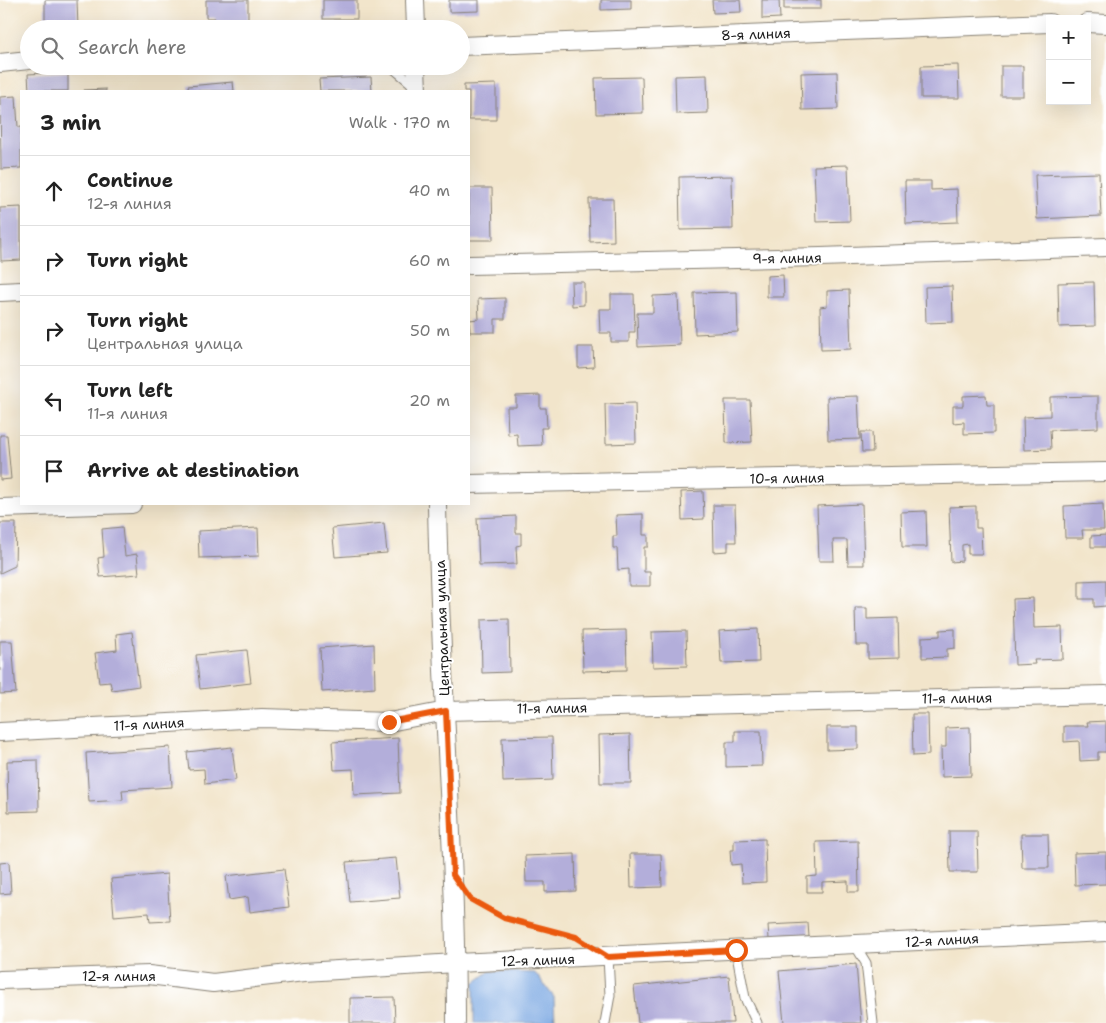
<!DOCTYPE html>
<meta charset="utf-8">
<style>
:root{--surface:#fff;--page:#f2f2f2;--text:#222;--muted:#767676;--line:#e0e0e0}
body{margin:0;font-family:"Shantell Sans",sans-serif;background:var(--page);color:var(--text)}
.controls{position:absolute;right:15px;top:15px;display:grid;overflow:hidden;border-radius:0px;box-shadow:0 5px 20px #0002}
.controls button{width:45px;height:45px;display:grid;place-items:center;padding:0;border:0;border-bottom:1px solid var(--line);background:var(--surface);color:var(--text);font:25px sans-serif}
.stop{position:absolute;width:15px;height:15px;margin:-11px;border:4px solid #ea580c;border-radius:50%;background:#fff}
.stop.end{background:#ea580c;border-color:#fff;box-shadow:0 1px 5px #0008}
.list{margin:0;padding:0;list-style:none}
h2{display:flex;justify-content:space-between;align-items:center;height:65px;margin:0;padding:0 20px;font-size:21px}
h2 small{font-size:16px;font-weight:400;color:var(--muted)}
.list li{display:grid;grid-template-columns:32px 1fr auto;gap:15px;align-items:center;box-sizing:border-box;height:70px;padding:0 20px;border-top:1px solid var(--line)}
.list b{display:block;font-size:19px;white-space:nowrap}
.list p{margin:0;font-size:16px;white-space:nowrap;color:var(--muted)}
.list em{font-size:16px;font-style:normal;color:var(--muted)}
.icon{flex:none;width:28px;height:28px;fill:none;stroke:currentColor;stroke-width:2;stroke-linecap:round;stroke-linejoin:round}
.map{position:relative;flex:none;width:1106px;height:1023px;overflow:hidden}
.search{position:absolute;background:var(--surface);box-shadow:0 5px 20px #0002;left:20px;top:20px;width:450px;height:55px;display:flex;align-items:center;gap:12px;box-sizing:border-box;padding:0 18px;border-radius:28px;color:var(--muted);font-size:19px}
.panel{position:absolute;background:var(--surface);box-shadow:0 5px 20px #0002;left:20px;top:90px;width:450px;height:415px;border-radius:0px}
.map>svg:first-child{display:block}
.water{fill:#78a6e1;stroke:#4a617e}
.building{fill:#b3aeda}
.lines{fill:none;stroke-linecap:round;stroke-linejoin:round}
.service-casing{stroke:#878074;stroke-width:11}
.minor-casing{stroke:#878074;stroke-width:20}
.path{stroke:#878074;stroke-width:3;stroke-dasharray:1 4;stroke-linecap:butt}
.service{stroke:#fff;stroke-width:9}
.minor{stroke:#fff;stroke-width:18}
.route{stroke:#ea580c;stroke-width:6}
.labels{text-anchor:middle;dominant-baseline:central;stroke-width:4;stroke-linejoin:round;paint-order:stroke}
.street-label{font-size:14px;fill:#1c1c1c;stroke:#fff}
</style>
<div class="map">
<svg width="1106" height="1023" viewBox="0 0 1106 1023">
<rect width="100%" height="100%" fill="#fff"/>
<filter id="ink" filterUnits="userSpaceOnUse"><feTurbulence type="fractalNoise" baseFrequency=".02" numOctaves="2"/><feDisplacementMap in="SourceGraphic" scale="10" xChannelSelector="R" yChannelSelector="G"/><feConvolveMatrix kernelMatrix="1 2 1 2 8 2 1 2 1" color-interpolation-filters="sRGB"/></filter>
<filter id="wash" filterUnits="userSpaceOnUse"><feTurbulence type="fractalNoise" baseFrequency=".0096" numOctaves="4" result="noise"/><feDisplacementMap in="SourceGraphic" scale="20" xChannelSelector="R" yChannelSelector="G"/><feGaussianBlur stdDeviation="1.12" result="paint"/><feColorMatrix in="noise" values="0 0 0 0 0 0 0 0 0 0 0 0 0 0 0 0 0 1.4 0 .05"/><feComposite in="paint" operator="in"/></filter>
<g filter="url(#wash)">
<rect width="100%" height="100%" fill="#f2e5cb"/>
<!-- water -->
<path class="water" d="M 490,971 L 535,973 L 554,997 L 555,1023 L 474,1023 L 474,983 Z"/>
<g id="blocks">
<!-- building -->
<g class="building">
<path d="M 45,0 L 77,0 L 78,28 L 45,29 Z"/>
<path d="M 206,0 L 248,0 L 248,24 L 215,25 L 215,18 L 206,18 Z"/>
<rect x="323" y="0" width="34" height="19"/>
<path d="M 449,0 L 479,0 L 479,11 L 449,12 Z"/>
<path d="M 601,0 L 631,0 L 631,9 L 601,10 Z"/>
<path d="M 712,0 L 740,0 L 741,12 L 713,13 Z"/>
<path d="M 762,0 L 779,0 L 780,18 L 762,19 Z"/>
<rect x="784" y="0" width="37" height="9"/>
<path d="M 958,65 L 959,98 L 921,98 L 921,66 Z"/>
<rect x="1001" y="66" width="22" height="30"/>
<path d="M 68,72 L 68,91 L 29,91 L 28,74 Z"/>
<path d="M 837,72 L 838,109 L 802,110 L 801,73 Z"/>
<path d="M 707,75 L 708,113 L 676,114 L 675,76 Z"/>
<path d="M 371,77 L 372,91 L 320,91 L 319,79 Z"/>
<path d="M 642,77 L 643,113 L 596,114 L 595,78 Z"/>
<path d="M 233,82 L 234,91 L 189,91 L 188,86 Z"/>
<path d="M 496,84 L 496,120 L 469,120 L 469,91 L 464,91 L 464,85 Z"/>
<path d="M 106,89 L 106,91 L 84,91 L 84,90 Z"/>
<path d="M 16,96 L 18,127 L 21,127 L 21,168 L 1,169 L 0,97 Z"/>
<path d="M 848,165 L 850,221 L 816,222 L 814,166 Z"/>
<path d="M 1099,173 L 1101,216 L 1037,219 L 1035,175 Z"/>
<path d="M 732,176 L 733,229 L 680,230 L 679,177 Z"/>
<path d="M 905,181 L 931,181 L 931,190 L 957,189 L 958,222 L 906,224 Z"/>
<path d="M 469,188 L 492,188 L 493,240 L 469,240 Z"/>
<path d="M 589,199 L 613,199 L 614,241 L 590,242 Z"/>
<path d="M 21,207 L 21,260 L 1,261 L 0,208 Z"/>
<path d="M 783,275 L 784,297 L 767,297 L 767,276 Z"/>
<path d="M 571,282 L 584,282 L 584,305 L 572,306 Z"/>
<path d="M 1094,282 L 1095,326 L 1059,327 L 1058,283 Z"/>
<path d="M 952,286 L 953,322 L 926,323 L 925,287 Z"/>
<path d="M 849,290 L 851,349 L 821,350 L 820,307 L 827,306 L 827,291 Z"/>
<path d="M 737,292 L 738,332 L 695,334 L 694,293 Z"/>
<path d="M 611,294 L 634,294 L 635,332 L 629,332 L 629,342 L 611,342 L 611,333 L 600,333 L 599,309 L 611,309 Z"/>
<path d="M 678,295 L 680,345 L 638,347 L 637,313 L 653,313 L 653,296 Z"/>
<path d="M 505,298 L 505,319 L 495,319 L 495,332 L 470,332 L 469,320 L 479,319 L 478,299 Z"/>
<path d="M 578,347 L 593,347 L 594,367 L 578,368 Z"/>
<path d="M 540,395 L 540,408 L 546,408 L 547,428 L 541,428 L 542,445 L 518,446 L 517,434 L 508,435 L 507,407 L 516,407 L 516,396 Z"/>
<path d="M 986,395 L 987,405 L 994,405 L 994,433 L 964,434 L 964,422 L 953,423 L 953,406 L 963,406 L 963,396 Z"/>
<path d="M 858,396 L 860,439 L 828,440 L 827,397 Z"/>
<path d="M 1098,396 L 1098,428 L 1050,430 L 1051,449 L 1024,450 L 1023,417 L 1050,416 L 1050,397 Z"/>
<path d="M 725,400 L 750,400 L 752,442 L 726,443 Z"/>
<path d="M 635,403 L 636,443 L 606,444 L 605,404 Z"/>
<path d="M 861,432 L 872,432 L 873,452 L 862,452 Z"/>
<path d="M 0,435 L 7,435 L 11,479 L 0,480 Z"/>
<path d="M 703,491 L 704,519 L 682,520 L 681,492 Z"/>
<path d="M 862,504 L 864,565 L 848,565 L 847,540 L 833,540 L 834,561 L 819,561 L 817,506 Z"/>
<path d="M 1103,504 L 1104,530 L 1082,530 L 1083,538 L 1065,538 L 1064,506 Z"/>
<path d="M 713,505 L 735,505 L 736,542 L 728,542 L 728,551 L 714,552 Z"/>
<path d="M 976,506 L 976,528 L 981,528 L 982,554 L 968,554 L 968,544 L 962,545 L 962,561 L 951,562 L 949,507 Z"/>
<path d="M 926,511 L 927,547 L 902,547 L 901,512 Z"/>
<path d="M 643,514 L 643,535 L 648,535 L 648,547 L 644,547 L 644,572 L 650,572 L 650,586 L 629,586 L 629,569 L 618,570 L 617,548 L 613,548 L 613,536 L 617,536 L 616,515 Z"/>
<path d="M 516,516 L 516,533 L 521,533 L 521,545 L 516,546 L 517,564 L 479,565 L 477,518 Z"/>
<path d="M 0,523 L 16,523 L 15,566 L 0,573 Z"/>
<path d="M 384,523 L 387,553 L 335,557 L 332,528 Z"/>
<path d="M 122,527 L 125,556 L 137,554 L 139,574 L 100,577 L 98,558 L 104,557 L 102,529 Z"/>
<path d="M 258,528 L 259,556 L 199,558 L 198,531 Z"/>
<path d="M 1106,535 L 1106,547 L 1091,547 L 1091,536 Z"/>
<path d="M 1106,580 L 1106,606 L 1094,607 L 1094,599 L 1079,599 L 1079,581 Z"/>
<path d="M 1033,598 L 1034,628 L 1062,627 L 1063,659 L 1034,660 L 1035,664 L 1015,665 L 1013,599 Z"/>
<path d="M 855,608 L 867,608 L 867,619 L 898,618 L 899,658 L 868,659 L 868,645 L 856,645 Z"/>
<path d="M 509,619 L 510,672 L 482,673 L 481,620 Z"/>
<path d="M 758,629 L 759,662 L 721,663 L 719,631 Z"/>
<path d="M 955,629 L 955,648 L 947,649 L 947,657 L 922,658 L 922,637 L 940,636 L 940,630 Z"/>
<path d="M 626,630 L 627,670 L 583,671 L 582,631 Z"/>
<path d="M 686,631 L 687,666 L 653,667 L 652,632 Z"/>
<path d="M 132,632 L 139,686 L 112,690 L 110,682 L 99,683 L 95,653 L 117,650 L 116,634 Z"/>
<path d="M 0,641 L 12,641 L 16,693 L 0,694 Z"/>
<path d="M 374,644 L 375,688 L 322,692 L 320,648 Z"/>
<path d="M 247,650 L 251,683 L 200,689 L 196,655 Z"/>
<path d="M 912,714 L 928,714 L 929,755 L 913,756 Z"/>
<path d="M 1106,721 L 1106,752 L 1098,752 L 1098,760 L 1080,761 L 1079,741 L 1064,742 L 1064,726 L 1088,726 L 1087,722 Z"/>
<path d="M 827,727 L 858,727 L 858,749 L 827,750 Z"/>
<path d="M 970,727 L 971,776 L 942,777 L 941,747 L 946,747 L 946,728 Z"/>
<path d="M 735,731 L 761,731 L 762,766 L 726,767 L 726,742 L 735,742 Z"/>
<path d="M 630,734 L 631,783 L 600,783 L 599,735 Z"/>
<path d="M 552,737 L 553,780 L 503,782 L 502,738 Z"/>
<path d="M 398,738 L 400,793 L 354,795 L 353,769 L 334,770 L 332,742 Z"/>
<path d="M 170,747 L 172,787 L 122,790 L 123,800 L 89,802 L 86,753 Z"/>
<path d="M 232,747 L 236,780 L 205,784 L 204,769 L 189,770 L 187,752 Z"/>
<path d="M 38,760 L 39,811 L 8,812 L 7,761 Z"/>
<path d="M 949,831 L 977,831 L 978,872 L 950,872 Z"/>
<path d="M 1021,834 L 1048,834 L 1049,868 L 1022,868 Z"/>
<path d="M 765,839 L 766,882 L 742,883 L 741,864 L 731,865 L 730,850 L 734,850 L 734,840 Z"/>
<path d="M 858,841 L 859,892 L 848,892 L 848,881 L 822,882 L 822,892 L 807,892 L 807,877 L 817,876 L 816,842 Z"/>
<path d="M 1106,852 L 1106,884 L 1075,885 L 1074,853 Z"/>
<path d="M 575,854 L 576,891 L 545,892 L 545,882 L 526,882 L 525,856 Z"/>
<path d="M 630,854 L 661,854 L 662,887 L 631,888 Z"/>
<path d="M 396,858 L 400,898 L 350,902 L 346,862 Z"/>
<path d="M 9,862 L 11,893 L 0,894 L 0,863 Z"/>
<path d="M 284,869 L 289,907 L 250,912 L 248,897 L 229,900 L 226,876 Z"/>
<path d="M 167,874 L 170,921 L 150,922 L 149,913 L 114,916 L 111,879 Z"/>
<path d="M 808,923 L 809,937 L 769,939 L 768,925 Z"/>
<path d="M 856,964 L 861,1023 L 784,1023 L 779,971 Z"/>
<path d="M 729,976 L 733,1023 L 638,1023 L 634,986 Z"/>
<path d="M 394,997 L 395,1023 L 350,1023 L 350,998 Z"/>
</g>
</g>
</g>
<g filter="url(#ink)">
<use href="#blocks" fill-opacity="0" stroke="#878074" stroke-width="1"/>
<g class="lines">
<!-- service casing -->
<g class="service-casing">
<g id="service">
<path d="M 391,66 L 416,87"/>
<path d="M 855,945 L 866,963 L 873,1023"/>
<path d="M 736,950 L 745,998 L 757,1023"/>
<path d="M 605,1023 L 610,995 L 608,957"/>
</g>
</g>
<!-- minor casing -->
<g class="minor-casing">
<g id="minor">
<path d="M 415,0 L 416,29"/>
<path d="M 1087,23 L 1106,24"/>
<path d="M 461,46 L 1050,23"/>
<path d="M 0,63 L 29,60"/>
<path d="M 416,66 L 417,91"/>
<path d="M 469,265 L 821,257 L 1106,247"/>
<path d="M 0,292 L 21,291"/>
<path d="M 469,484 L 1106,472"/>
<path d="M 437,504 C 440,677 456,850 456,1023"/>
<path d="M 0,508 L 132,504"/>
<path d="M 0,732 L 262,718 L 389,722 L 446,711 L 1106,695"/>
<path d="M 0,980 L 149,975 L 213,983 L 304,972 L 456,963 L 1106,932"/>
</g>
</g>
<!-- path -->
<path class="path" d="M 472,900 L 504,918 L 576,937"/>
<!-- service -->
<use href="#service" class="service"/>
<!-- minor -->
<use href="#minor" class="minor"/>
</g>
</g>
<g class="lines" filter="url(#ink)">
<!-- route -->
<path class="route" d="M 389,722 L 446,711 L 453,875 L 470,899 L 504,918 L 576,937 L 608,957 L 736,950"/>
</g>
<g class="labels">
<!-- street labels -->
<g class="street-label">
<text transform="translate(756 34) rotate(-2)">8-я линия</text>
<text transform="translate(787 258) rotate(-1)">9-я линия</text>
<text transform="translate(787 478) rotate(-1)">10-я линия</text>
<text transform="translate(442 628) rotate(-92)">Центральная улица</text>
<text transform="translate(957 698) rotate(-1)">11-я линия</text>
<text transform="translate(552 708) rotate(-1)">11-я линия</text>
<text transform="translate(149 724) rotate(-3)">11-я линия</text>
<text transform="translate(942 940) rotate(-3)">12-я линия</text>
<text transform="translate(538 960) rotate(-2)">12-я линия</text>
<text x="119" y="976">12-я линия</text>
</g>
</g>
</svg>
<div class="controls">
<button>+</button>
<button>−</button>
</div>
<div class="stop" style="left:736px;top:950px"></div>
<div class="stop end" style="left:389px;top:722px"></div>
<div class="search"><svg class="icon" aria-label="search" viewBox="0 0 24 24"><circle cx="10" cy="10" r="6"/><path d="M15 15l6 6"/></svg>Search here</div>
<section class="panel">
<h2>3 min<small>Walk · 170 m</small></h2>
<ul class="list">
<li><svg class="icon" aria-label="ahead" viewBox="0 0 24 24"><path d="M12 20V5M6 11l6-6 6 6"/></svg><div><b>Continue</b><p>12-я линия</p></div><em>40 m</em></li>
<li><svg class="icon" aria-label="right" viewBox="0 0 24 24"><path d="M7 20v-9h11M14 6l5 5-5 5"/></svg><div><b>Turn right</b></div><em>60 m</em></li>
<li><svg class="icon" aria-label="right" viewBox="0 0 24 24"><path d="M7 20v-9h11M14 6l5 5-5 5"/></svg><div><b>Turn right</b><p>Центральная улица</p></div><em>50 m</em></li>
<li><svg class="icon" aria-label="left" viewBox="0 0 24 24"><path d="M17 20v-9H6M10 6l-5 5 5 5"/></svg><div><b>Turn left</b><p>11-я линия</p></div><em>20 m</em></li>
<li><svg class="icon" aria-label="arrive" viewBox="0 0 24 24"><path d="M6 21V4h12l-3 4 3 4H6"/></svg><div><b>Arrive at destination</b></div></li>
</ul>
</section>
</div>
